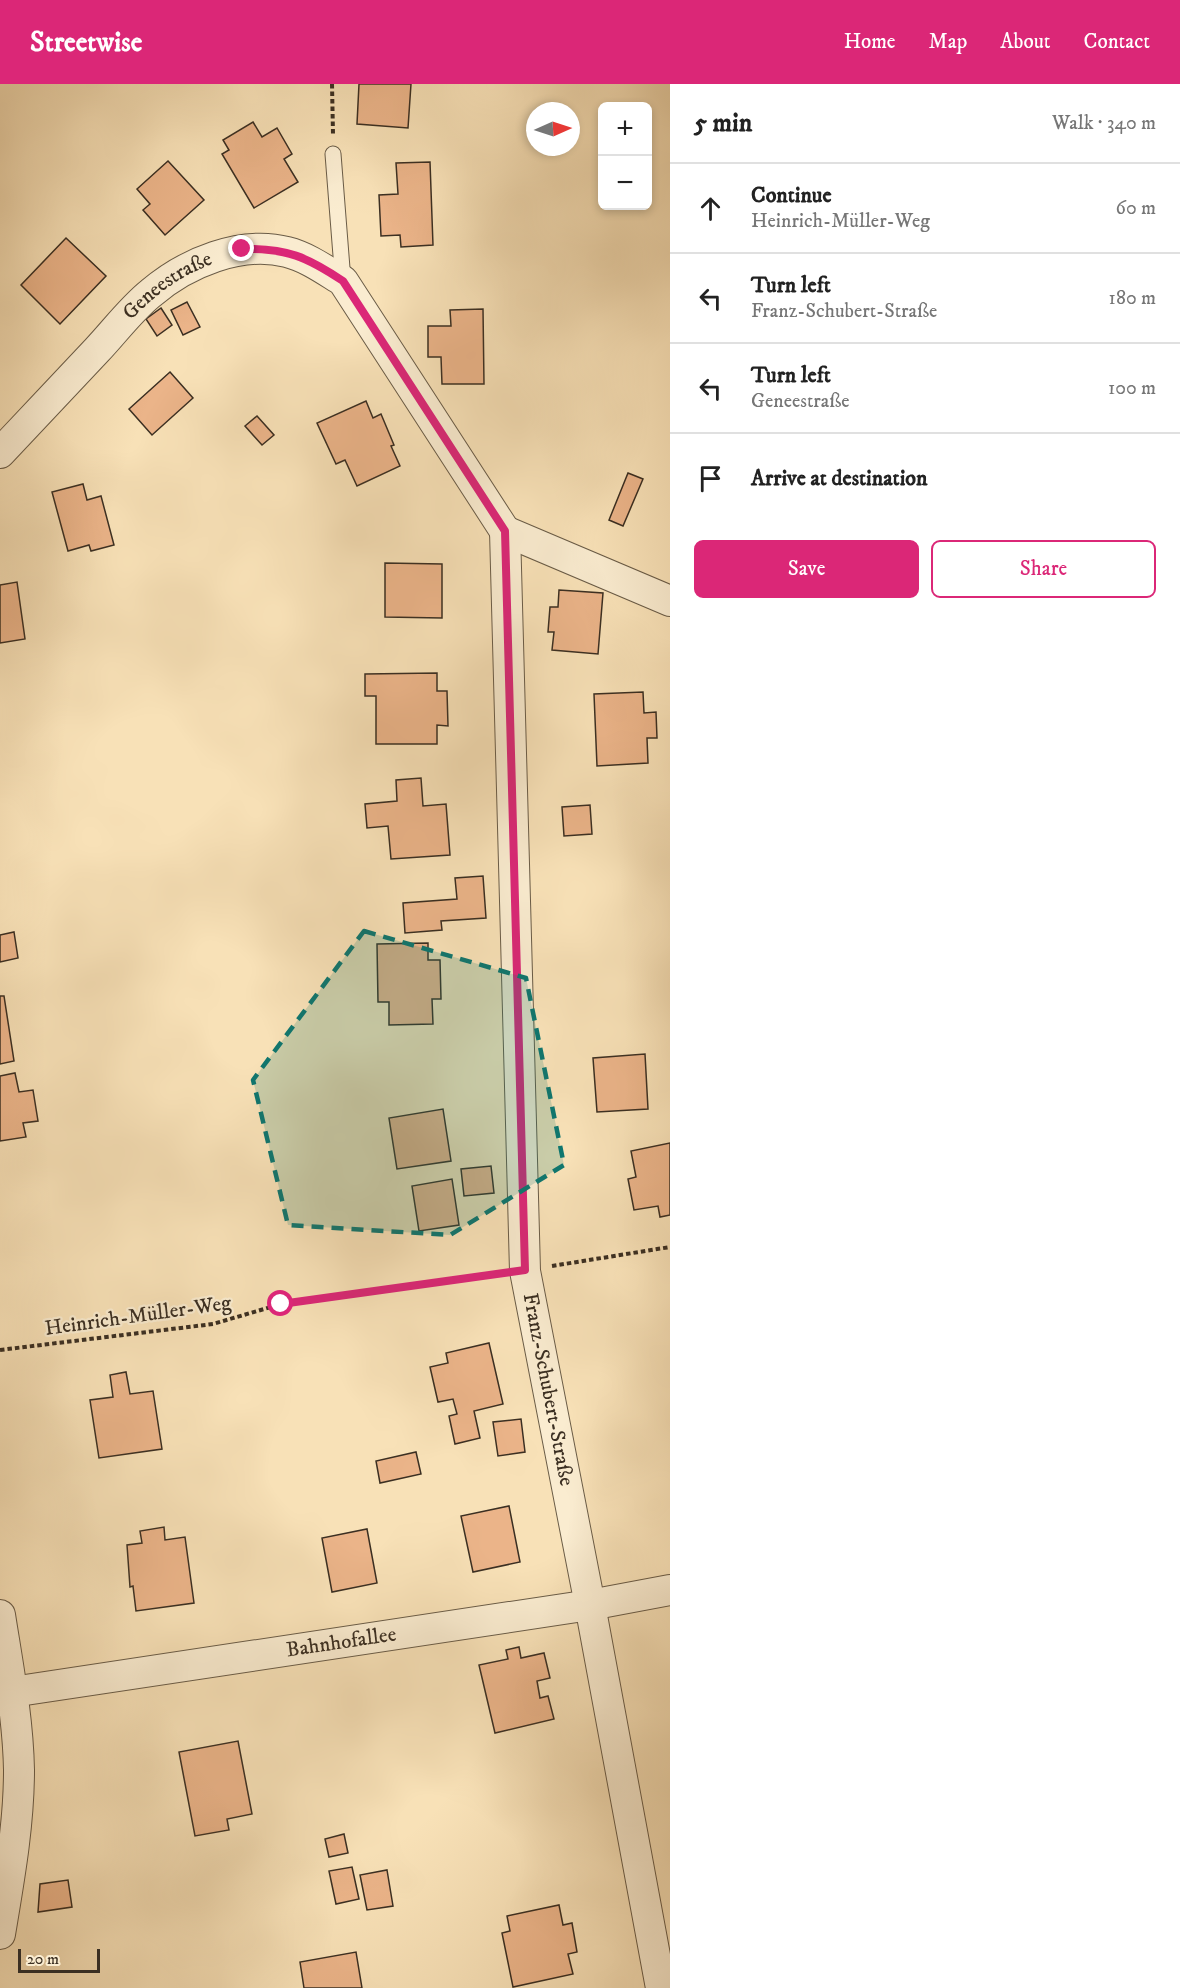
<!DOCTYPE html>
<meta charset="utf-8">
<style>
:root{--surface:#fff;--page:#f2f2f2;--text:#222;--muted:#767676;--line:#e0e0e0;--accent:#db2777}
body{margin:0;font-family:"IM FELL DW Pica",serif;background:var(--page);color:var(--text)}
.controls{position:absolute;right:18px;top:18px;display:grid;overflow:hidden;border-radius:9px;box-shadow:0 3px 9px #0003}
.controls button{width:54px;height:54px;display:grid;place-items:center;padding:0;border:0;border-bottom:2px solid var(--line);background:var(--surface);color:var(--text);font:30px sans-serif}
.compass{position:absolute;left:526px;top:18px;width:54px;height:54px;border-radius:50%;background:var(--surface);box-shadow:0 3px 9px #0003;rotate:87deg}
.scale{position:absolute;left:18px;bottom:15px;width:82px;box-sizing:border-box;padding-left:6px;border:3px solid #3b2f22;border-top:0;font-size:16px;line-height:21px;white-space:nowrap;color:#3b2f22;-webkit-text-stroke:4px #faecd0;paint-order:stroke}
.stop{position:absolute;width:18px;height:18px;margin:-14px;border:4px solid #db2777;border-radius:50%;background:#fff}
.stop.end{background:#db2777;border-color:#fff;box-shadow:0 2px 6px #0008}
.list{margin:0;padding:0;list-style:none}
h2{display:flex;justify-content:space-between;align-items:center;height:78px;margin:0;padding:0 24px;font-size:26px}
h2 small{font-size:20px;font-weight:400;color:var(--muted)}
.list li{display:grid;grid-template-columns:39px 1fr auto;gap:18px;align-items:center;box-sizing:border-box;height:90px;padding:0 24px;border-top:2px solid var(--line)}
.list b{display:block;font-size:22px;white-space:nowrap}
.list p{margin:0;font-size:20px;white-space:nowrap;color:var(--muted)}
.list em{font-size:20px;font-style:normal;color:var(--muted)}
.actions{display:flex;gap:12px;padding:18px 24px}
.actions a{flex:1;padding:14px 0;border:2px solid var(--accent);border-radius:9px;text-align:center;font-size:21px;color:var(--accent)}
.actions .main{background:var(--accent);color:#fff}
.icon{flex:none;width:33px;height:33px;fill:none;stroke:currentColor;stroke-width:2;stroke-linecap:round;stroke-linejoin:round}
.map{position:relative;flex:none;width:670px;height:1904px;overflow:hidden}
header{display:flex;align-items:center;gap:36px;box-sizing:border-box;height:84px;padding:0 30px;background:var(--accent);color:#fff}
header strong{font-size:28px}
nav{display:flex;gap:33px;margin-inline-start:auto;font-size:21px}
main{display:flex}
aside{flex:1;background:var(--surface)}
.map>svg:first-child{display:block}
.building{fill:#ebb489;stroke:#3b2f22;stroke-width:1.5}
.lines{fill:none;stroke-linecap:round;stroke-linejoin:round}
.service-casing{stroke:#6a5c47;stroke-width:17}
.minor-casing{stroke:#6a5c47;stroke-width:32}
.path{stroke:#3b2f22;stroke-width:4;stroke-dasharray:4.5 3;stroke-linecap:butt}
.service{stroke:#faecd0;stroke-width:15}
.minor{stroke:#faecd0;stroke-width:30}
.route{stroke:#db2777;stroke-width:8}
.marked{fill:#0f766e;fill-opacity:0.2;stroke:#0f766e;stroke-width:4.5;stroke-dasharray:12 8;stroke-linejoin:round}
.labels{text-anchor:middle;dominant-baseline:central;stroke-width:4.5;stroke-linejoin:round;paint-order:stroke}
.street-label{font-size:21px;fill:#3b2f22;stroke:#faecd0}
</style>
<header>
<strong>Streetwise</strong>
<nav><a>Home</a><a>Map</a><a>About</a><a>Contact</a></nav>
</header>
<main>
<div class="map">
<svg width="670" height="1904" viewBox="0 0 670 1904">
<rect width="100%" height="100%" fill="#f8e1b7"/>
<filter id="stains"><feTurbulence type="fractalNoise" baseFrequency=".00333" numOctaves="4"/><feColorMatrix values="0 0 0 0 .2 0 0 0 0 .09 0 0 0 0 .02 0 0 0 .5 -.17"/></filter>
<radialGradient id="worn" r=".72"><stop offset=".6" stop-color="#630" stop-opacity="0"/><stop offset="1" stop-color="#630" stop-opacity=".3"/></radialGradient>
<!-- building -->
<g class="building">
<path d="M 359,0 L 411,0 L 408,44 L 357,40 Z"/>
<path d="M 253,38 L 262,53 L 277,44 L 292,70 L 284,75 L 298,98 L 254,124 L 222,70 L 229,66 L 223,56 Z"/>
<path d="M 168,77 L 204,116 L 165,151 L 143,126 L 150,120 L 137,105 Z"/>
<path d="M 430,78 L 433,161 L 401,163 L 400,151 L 381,152 L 379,111 L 398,110 L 396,79 Z"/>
<path d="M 66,154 L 106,192 L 60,240 L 21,201 Z"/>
<path d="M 187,218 L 200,243 L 183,251 L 171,226 Z"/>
<path d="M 161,224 L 172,241 L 157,252 L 146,235 Z"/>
<path d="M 483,225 L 484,300 L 442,300 L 441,273 L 428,273 L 428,242 L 451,242 L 450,226 Z"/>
<path d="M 170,288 L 193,314 L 152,351 L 129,325 Z"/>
<path d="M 366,317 L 373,334 L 381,330 L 394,361 L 391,362 L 400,382 L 357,402 L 345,376 L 336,380 L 317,339 Z"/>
<path d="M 257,332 L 274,351 L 262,361 L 245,342 Z"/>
<path d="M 628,389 L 643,395 L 623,442 L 609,436 Z"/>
<path d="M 83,400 L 87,416 L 101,412 L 114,461 L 91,467 L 89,461 L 68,467 L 52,408 Z"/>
<path d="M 385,479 L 442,480 L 442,534 L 385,533 Z"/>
<path d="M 17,498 L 25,555 L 0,559 L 0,501 Z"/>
<path d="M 559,506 L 603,509 L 598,570 L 552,566 L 554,548 L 548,548 L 550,523 L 558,523 Z"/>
<path d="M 437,589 L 437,607 L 447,607 L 448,642 L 437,641 L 437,660 L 376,660 L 376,612 L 365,612 L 365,590 Z"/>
<path d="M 643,608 L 644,629 L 656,628 L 657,654 L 647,654 L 648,679 L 597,682 L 594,610 Z"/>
<path d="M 421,694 L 423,722 L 446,720 L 450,771 L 391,775 L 388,742 L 367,744 L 365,720 L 397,717 L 396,696 Z"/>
<path d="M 590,721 L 592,750 L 564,752 L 562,723 Z"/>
<path d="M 483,792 L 486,834 L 441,837 L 442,846 L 405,849 L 403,819 L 457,815 L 455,794 Z"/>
<path d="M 14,848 L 18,874 L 0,878 L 0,851 Z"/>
<path d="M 428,859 L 428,876 L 440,876 L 441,915 L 432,915 L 433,940 L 389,941 L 389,918 L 378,918 L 377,860 Z"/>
<path d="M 0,912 L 4,912 L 14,977 L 0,980 Z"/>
<path d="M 645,970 L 648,1025 L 597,1028 L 593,974 Z"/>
<path d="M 15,989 L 19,1008 L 33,1006 L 38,1037 L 23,1039 L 26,1053 L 0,1057 L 0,992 Z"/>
<path d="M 443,1025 L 451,1077 L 397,1085 L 389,1034 Z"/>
<path d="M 670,1059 L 670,1131 L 660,1133 L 658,1122 L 634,1126 L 628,1095 L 636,1093 L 631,1067 Z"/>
<path d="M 491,1082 L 494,1109 L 464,1112 L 461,1085 Z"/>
<path d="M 452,1095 L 459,1141 L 419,1147 L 412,1102 Z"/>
<path d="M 489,1259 L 503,1320 L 474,1327 L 480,1354 L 455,1360 L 449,1332 L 457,1330 L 453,1315 L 438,1318 L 430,1283 L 448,1279 L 446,1269 Z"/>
<path d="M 126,1288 L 130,1310 L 153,1307 L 162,1365 L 99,1374 L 90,1316 L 113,1313 L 110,1291 Z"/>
<path d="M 521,1335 L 525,1368 L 498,1372 L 493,1338 Z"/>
<path d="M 416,1368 L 421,1390 L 380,1399 L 376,1377 Z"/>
<path d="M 509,1422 L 520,1478 L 473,1488 L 461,1432 Z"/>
<path d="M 164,1443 L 165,1456 L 185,1453 L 194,1519 L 136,1527 L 133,1502 L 130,1503 L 127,1461 L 142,1459 L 140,1447 Z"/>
<path d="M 367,1445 L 377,1499 L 332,1508 L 322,1454 Z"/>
<path d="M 519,1563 L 521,1574 L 544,1569 L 550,1594 L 537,1597 L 540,1614 L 548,1612 L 554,1635 L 495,1649 L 479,1581 L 508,1575 L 506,1566 Z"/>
<path d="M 238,1657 L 252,1730 L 227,1735 L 229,1746 L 195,1752 L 179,1668 Z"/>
<path d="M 344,1750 L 348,1769 L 329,1773 L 325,1755 Z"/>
<path d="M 352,1783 L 359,1815 L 336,1820 L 329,1787 Z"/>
<path d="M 387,1786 L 393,1822 L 367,1826 L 360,1791 Z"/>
<path d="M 68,1796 L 72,1823 L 38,1828 L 40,1800 Z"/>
<path d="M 559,1821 L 563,1841 L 572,1839 L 577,1868 L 568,1870 L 573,1890 L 513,1903 L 502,1849 L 510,1847 L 507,1832 Z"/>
<path d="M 356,1868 L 362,1904 L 304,1904 L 300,1878 Z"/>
</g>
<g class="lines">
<!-- service casing -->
<g class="service-casing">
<path id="service" d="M 333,70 L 343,197"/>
</g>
<!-- minor casing -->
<g class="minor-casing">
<g id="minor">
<path id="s1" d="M 0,369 C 32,335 65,300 97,266 C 115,247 131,225 151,209 C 186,179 241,156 287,168 C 307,173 325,186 343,197 L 505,447"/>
<path id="s2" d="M 505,447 L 525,1187 L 590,1521 L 661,1904"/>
<path d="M 505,447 L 670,517"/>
<path d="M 0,1531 C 8,1582 18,1634 19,1686 C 19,1741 9,1796 0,1850"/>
<path id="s3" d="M 12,1608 L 590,1521 L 670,1506"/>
</g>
</g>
<!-- path -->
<g class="path">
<path d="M 332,0 L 333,50"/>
<path d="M 552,1182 L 670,1163"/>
<path d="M 0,1266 L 213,1240 L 281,1220 L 497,1190"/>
</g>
<!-- service -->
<use href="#service" class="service"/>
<!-- minor -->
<use href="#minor" class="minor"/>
</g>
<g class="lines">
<!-- route -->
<path class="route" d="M 242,165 C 287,164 307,173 343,197 L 505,447 L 525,1186 L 281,1220"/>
</g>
<!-- marked area -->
<path class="marked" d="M 364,847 L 526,894 L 564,1081 L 450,1151 L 288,1141 L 253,996 Z"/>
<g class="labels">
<!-- street labels -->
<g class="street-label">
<text stroke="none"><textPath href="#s1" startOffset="238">Geneestraße</textPath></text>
<text transform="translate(138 1232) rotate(-8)">Heinrich-Müller-Weg</text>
<text stroke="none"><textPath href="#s2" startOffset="861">Franz-Schubert-Straße</textPath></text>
<text stroke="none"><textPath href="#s3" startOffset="333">Bahnhofallee</textPath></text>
</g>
</g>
<rect width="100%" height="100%" filter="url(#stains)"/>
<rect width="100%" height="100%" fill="url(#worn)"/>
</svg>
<div class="controls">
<button>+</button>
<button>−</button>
</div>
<svg class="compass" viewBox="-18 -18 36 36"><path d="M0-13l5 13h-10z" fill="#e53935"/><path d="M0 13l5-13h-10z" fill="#767676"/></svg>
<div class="scale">20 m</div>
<div class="stop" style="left:281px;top:1220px"></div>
<div class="stop end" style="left:242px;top:165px"></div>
</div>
<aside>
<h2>5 min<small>Walk · 340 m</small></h2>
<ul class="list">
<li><svg class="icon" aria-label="ahead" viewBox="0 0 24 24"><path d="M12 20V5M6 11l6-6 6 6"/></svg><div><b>Continue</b><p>Heinrich-Müller-Weg</p></div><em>60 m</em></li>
<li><svg class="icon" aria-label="left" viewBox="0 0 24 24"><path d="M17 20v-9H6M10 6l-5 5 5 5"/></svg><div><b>Turn left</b><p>Franz-Schubert-Straße</p></div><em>180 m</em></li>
<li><svg class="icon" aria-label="left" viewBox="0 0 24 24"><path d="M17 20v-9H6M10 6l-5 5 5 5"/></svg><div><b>Turn left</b><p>Geneestraße</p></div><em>100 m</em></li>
<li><svg class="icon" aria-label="arrive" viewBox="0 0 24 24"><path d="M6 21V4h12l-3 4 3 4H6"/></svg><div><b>Arrive at destination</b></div></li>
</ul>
<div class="actions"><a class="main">Save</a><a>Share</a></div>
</aside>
</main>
